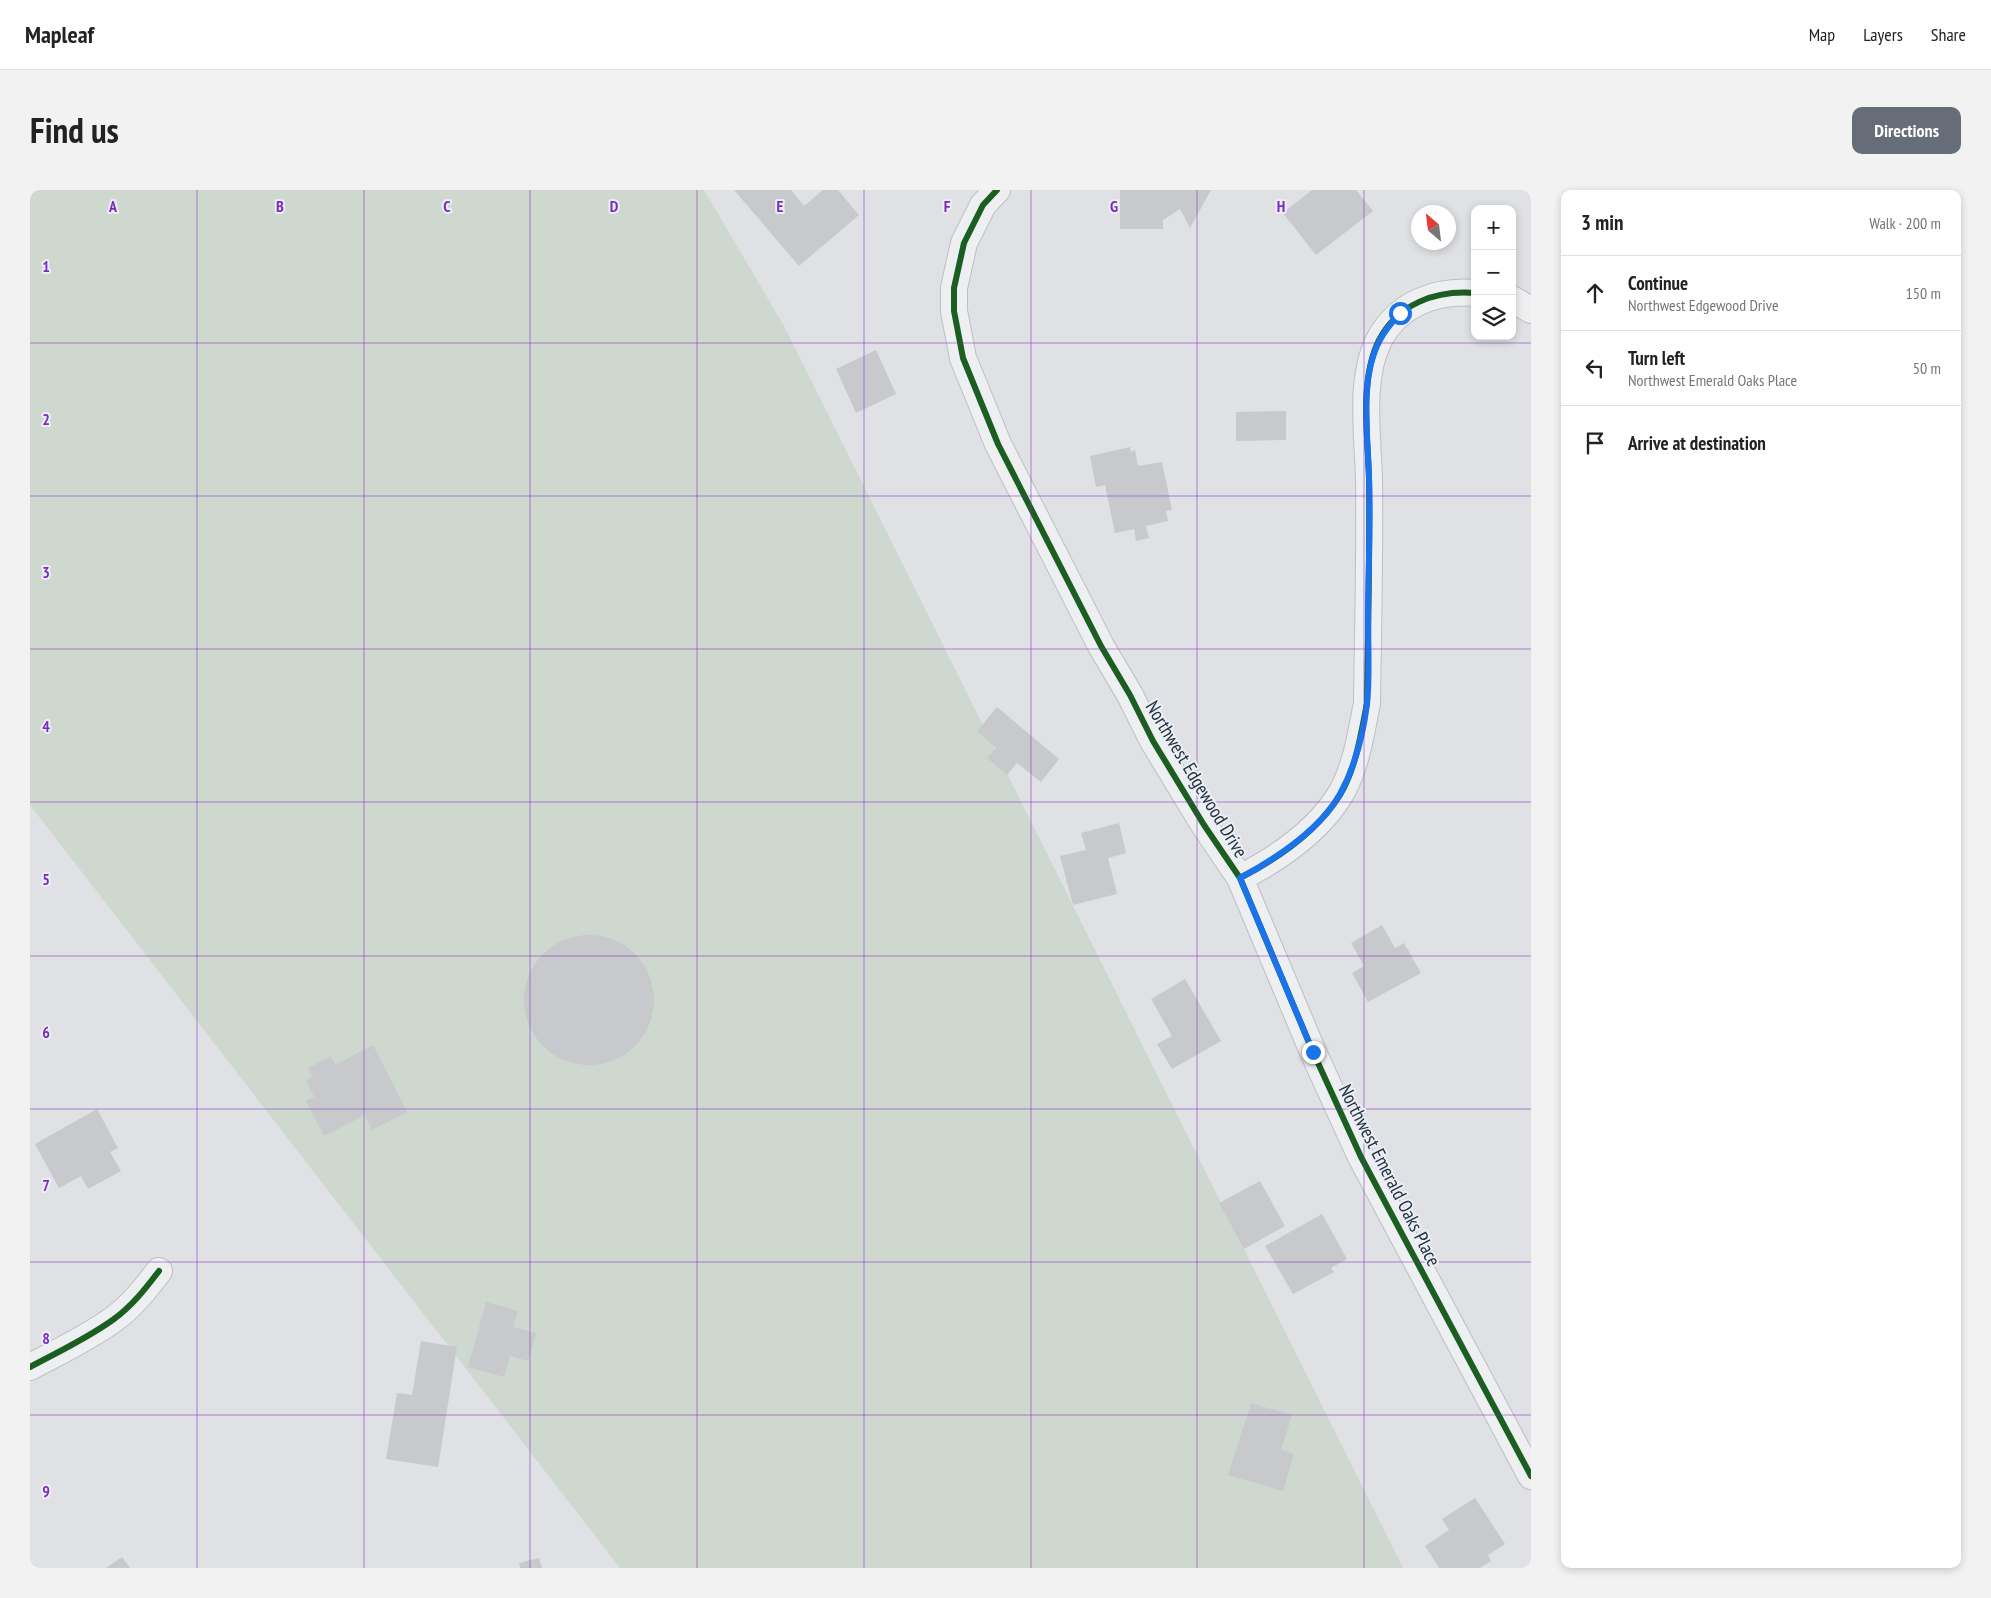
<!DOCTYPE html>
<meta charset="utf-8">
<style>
:root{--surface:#fff;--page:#f2f2f2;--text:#222;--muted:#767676;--line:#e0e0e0;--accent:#666d78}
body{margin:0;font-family:"PT Sans Narrow",sans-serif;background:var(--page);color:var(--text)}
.controls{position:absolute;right:15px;top:15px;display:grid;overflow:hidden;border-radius:10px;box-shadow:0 2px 8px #0003}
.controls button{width:45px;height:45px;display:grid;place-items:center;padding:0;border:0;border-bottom:1px solid var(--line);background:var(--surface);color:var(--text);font:25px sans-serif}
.compass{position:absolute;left:1381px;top:15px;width:45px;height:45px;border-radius:50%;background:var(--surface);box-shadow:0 2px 8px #0003;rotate:332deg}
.stop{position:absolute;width:15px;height:15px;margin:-11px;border:4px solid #1a73e8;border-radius:50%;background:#fff}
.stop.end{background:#1a73e8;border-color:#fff;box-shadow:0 1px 5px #0008}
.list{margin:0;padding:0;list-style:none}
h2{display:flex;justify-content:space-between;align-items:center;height:65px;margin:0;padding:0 20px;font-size:21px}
h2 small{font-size:16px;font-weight:400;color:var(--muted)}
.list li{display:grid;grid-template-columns:32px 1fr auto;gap:15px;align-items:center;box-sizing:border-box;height:75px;padding:0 20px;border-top:1px solid var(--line)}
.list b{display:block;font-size:19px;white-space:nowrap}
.list p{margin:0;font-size:16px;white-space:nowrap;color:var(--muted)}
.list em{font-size:16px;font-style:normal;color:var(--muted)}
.icon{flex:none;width:28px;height:28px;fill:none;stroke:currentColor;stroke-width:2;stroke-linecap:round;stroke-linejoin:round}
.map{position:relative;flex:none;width:1501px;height:1378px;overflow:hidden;border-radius:10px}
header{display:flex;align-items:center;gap:30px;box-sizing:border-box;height:70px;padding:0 25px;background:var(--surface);border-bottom:1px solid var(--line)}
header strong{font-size:24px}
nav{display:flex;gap:28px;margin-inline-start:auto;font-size:18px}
.intro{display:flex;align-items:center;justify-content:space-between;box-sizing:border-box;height:120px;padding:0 30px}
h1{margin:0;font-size:35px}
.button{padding:12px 22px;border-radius:10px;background:var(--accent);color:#fff;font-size:18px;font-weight:700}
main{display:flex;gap:30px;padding:0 30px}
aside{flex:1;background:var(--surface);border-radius:10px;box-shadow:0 2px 8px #0003}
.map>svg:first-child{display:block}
.green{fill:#cfd8ce}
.building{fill:#c7c9cc}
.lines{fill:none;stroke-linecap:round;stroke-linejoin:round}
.minor-casing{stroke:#bdbfc2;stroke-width:28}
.minor{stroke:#eeeff1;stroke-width:26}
.cycleway-casing{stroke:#ebeff5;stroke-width:9}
.cycleway{stroke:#1b5e20;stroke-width:6}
.route{stroke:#1a73e8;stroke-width:6}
.grid{fill:none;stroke:#7b2cbf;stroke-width:1;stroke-opacity:0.55}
.labels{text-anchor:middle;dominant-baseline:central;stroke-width:4;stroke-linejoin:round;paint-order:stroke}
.street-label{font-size:19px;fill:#252f3e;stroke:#ebeff5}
.grid-label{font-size:16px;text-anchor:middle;font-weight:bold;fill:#7b2cbf;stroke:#ebeff5;stroke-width:4;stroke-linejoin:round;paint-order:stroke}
</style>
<header>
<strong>Mapleaf</strong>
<nav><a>Map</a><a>Layers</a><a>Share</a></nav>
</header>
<div class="intro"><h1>Find us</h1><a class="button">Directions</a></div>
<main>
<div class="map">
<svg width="1501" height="1378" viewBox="0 0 1501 1378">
<rect width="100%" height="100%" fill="#dfe1e4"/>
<!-- green -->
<path class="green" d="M 0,0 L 674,0 L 754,136 L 1373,1378 L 590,1378 L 0,615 Z"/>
<!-- building -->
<g class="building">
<path d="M 704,0 L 761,0 L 774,16 L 793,0 L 808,0 L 829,25 L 769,76 Z"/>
<path d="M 1090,0 L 1181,0 L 1160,38 L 1150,19 L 1133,30 L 1133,39 L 1090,39 Z"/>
<path d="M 1282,0 L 1326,0 L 1343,21 L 1286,65 L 1253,23 Z"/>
<path d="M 846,160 L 866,204 L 826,223 L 806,179 Z"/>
<path d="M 1256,221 L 1256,250 L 1206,251 L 1206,222 Z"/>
<path d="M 1100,257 L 1101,262 L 1105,260 L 1108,276 L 1132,272 L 1142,320 L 1136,321 L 1138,331 L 1116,336 L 1119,348 L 1106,351 L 1104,339 L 1085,343 L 1075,295 L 1066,297 L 1060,266 Z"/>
<path d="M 967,517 L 1029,569 L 1011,592 L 987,573 L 977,585 L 957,568 L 966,558 L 947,541 Z"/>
<path d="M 1089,633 L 1096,663 L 1078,668 L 1087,704 L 1043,715 L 1030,666 L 1056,660 L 1051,643 Z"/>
<path d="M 1352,735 L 1365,758 L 1374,753 L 1391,783 L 1338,812 L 1322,783 L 1334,776 L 1321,753 Z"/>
<circle cx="559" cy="810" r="65"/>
<path d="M 1155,789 L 1191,851 L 1142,879 L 1127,854 L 1142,846 L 1121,809 Z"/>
<path d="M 343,855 L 377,922 L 342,940 L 335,925 L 294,946 L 276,911 L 284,907 L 276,891 L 283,887 L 278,878 L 301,866 L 305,875 Z"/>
<path d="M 67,919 L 88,958 L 80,962 L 91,981 L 58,999 L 51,986 L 29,998 L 5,954 Z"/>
<path d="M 1230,991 L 1255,1036 L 1214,1059 L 1189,1013 Z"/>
<path d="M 1292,1024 L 1317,1069 L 1301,1078 L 1304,1082 L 1263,1104 L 1235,1056 Z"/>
<path d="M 456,1112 L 488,1121 L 483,1137 L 506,1143 L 498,1171 L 480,1166 L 474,1187 L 438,1177 Z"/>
<path d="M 391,1151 L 427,1157 L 408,1277 L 356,1269 L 367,1203 L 382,1205 Z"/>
<path d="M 1221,1213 L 1262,1225 L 1251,1260 L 1264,1264 L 1253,1301 L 1198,1285 Z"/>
<path d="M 1445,1308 L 1475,1354 L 1458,1365 L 1461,1371 L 1450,1378 L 1409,1378 L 1395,1356 L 1419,1340 L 1412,1329 Z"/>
<path d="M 92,1367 L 100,1378 L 76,1378 Z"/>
<path d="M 509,1368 L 512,1378 L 490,1378 L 489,1373 Z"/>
</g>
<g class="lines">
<!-- minor casing -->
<g class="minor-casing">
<g id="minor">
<path d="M 967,0 L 953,15 L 934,53 L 924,98 L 924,121 L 933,168 L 968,254 L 1071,456 L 1100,505 L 1123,551 L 1174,635 L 1210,688 L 1283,862 L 1331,967 L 1501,1286"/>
<path d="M 1482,109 L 1501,120"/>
<path d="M 1210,688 C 1247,669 1287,642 1310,605 C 1326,578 1331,544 1337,513 C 1338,439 1340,364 1339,289 C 1338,246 1329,190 1349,150 C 1368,114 1405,100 1445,103"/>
<path d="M 0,1177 C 28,1162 58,1148 84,1129 C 102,1116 116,1098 129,1081"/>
</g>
</g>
<!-- minor -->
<use href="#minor" class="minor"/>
<!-- cycleway casing -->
<g class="cycleway-casing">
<g id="cycleway">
<path d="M 967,0 L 953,15 L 934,53 L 924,98 L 924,121 L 933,168 L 968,254 L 1071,456 L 1100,505 L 1123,551 L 1174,635 L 1210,688 L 1283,862 L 1331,967 L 1501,1286"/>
<path d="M 1210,688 C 1247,669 1287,642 1310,605 C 1326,578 1331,544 1337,513 C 1338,439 1340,364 1339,289 C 1338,246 1329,190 1349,150 C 1368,114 1405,100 1445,103"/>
<path d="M 0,1177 C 28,1162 58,1148 84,1129 C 102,1116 116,1098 129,1081"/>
</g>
</g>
<!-- cycleway -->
<use href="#cycleway" class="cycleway"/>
</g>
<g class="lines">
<!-- route -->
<path class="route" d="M 1283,862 L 1210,688 C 1245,669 1290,640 1310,604 C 1325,577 1333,545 1337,514 C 1340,486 1338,456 1338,427 C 1338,381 1341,334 1339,288 C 1338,246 1329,188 1350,150 C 1355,140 1363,131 1370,123"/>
</g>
<!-- grid -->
<path class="grid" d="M 167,0 L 167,1378M 334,0 L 334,1378M 500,0 L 500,1378M 667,0 L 667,1378M 834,0 L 834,1378M 1001,0 L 1001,1378M 1167,0 L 1167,1378M 1334,0 L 1334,1378M 0,153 L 1501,153M 0,306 L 1501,306M 0,459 L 1501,459M 0,612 L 1501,612M 0,766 L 1501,766M 0,919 L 1501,919M 0,1072 L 1501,1072M 0,1225 L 1501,1225"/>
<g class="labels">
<!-- street labels -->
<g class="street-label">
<text transform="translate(1167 589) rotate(59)">Northwest Edgewood Drive</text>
<text transform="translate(1360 985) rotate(63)">Northwest Emerald Oaks Place</text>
</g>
</g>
<g class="grid-label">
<text x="83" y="22">A</text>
<text x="250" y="22">B</text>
<text x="417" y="22">C</text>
<text x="584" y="22">D</text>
<text x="750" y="22">E</text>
<text x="917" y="22">F</text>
<text x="1084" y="22">G</text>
<text x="1251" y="22">H</text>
<text x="16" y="82">1</text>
<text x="16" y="235">2</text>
<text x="16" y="388">3</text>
<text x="16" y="542">4</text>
<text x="16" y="695">5</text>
<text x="16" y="848">6</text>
<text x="16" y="1001">7</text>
<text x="16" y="1154">8</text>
<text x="16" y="1307">9</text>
</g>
</svg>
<div class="controls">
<button>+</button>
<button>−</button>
<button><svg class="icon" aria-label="layers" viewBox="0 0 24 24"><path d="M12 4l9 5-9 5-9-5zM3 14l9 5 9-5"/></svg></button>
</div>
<svg class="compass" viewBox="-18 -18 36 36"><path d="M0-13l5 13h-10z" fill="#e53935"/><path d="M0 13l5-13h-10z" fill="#767676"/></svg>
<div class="stop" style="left:1370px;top:123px"></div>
<div class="stop end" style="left:1283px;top:862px"></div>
</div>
<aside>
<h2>3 min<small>Walk · 200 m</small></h2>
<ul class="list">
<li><svg class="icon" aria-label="ahead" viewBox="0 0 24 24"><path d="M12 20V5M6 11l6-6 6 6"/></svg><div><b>Continue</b><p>Northwest Edgewood Drive</p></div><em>150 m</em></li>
<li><svg class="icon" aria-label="left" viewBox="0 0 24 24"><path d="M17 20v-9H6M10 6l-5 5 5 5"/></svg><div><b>Turn left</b><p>Northwest Emerald Oaks Place</p></div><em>50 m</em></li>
<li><svg class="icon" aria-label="arrive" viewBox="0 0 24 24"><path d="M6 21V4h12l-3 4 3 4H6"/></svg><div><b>Arrive at destination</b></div></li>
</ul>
</aside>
</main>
